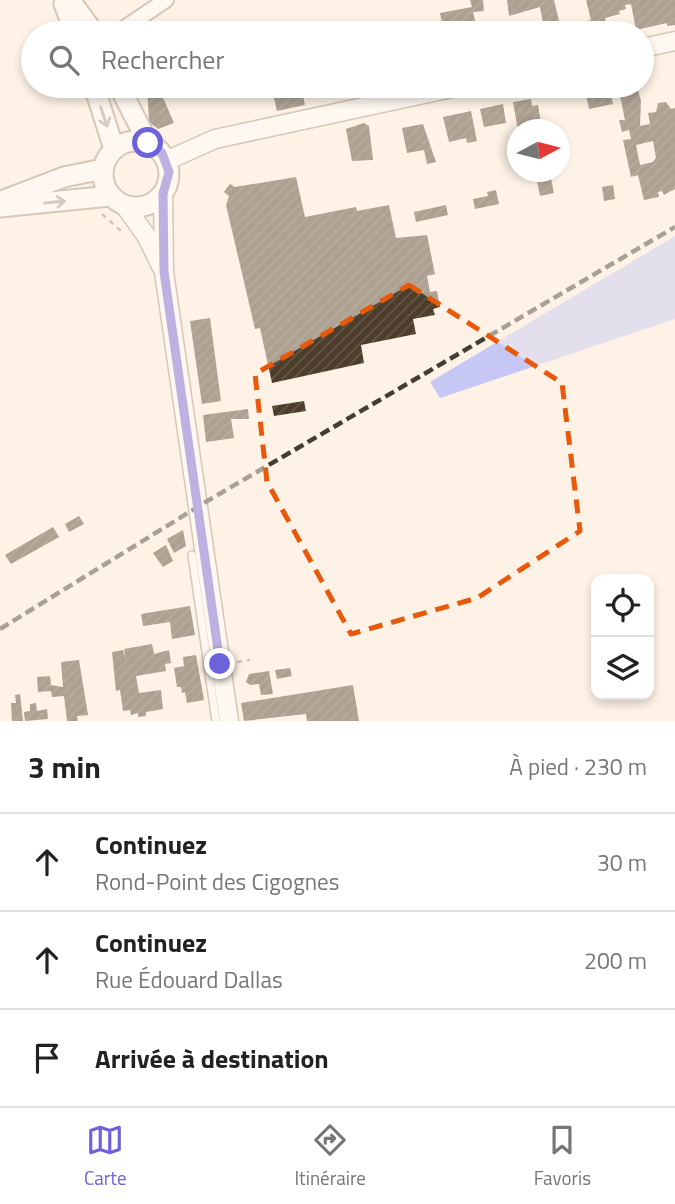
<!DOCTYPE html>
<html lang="fr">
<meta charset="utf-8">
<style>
:root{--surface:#fff;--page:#f2f2f2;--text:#222;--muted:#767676;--line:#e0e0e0;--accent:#6e62dc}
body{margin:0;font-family:"Titillium Web",sans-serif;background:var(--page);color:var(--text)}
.controls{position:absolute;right:21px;bottom:21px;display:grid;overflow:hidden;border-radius:14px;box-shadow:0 4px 10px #0003}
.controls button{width:63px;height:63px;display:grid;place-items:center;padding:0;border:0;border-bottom:2px solid var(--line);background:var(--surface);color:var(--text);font:35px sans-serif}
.compass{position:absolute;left:507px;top:119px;width:63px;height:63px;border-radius:50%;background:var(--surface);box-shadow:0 4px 10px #0003;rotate:83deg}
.stop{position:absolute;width:21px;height:21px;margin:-16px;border:5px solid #6e62dc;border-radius:50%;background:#fff}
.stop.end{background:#6e62dc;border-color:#fff;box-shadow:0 2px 7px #0008}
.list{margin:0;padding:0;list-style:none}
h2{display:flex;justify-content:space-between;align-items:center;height:91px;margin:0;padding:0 28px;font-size:30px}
h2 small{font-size:23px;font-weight:400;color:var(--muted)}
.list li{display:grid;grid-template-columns:46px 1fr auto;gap:21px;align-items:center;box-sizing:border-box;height:98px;padding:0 28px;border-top:2px solid var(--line)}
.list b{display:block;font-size:26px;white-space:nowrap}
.list p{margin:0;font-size:23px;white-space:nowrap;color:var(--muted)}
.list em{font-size:23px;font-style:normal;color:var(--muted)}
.icon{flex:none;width:38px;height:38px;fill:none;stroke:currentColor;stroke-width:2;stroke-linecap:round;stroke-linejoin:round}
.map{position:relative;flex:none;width:675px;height:721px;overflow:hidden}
.search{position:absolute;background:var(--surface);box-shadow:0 4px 10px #0003;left:21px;right:21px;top:21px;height:77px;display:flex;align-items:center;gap:18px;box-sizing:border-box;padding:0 24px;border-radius:38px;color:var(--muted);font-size:26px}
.sheet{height:385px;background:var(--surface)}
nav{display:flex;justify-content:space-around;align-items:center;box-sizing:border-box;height:98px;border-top:2px solid var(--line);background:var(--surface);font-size:19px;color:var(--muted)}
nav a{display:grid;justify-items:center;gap:4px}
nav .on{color:var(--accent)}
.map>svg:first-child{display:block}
.grass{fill:#c6c7f5}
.building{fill:url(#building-hatch);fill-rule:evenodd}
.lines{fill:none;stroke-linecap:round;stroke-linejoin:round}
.service-casing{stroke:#a59480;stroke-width:10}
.minor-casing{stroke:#a59480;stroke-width:18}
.tertiary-casing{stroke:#a59480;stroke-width:21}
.secondary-casing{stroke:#a59480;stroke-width:23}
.path{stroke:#958c81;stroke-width:2.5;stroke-dasharray:5 5;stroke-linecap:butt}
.service{stroke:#fff;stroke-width:7}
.minor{stroke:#fff;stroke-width:14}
.tertiary{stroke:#fff;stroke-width:18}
.secondary{stroke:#fff;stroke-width:19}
.rail{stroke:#443d34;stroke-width:4.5;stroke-dasharray:10 5;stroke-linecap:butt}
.oneway{stroke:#9e9b98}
.route{stroke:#6e62dc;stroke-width:9}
.marked{fill:none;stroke:#e8590c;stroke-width:5;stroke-dasharray:14 9;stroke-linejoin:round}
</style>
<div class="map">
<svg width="675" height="721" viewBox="0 0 675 721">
<defs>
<pattern id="building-hatch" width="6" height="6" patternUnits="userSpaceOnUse" patternTransform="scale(1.75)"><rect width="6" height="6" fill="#4d3e2c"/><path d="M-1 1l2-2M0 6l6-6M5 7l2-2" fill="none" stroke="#645748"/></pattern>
</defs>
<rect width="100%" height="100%" fill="#fef2e6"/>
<!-- grass -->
<path class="grass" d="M 675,236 L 675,319 L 440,398 L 430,382 Z"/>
<!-- building -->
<g class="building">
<path d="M 470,0 L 483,0 L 484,11 L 473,12 L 478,33 L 444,33 L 440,13 L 472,7 Z"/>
<path d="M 507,0 L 554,0 L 562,33 L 546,33 L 545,31 L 532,33 L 531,25 L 543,23 L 540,7 L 509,16 Z"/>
<path d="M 586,0 L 675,0 L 675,25 L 667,26 L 667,23 L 636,30 L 631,4 L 625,5 L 626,9 L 619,11 L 620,14 L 605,18 L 608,33 L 583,33 L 581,22 L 591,20 Z"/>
<path d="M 409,22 L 411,33 L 397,33 L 395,25 Z"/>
<path d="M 515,24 L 517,33 L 485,33 L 484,30 Z"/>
<path d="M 147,86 L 158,86 L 174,123 L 158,129 L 149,122 Z"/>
<path d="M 194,86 L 220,86 L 221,88 L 199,98 Z"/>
<path d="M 271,86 L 301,86 L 305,105 L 277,111 Z"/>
<path d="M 597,86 L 609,86 L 613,104 L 589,109 L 585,89 Z"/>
<path d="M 618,86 L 637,86 L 641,101 L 640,126 L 650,124 L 648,113 L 656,112 L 658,103 L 666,102 L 671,109 L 675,108 L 675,189 L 664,195 L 662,191 L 658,192 L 659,197 L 644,200 L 638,175 L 631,177 L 623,140 L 631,139 L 629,130 L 622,132 L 619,120 L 625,120 ZM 653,141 L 656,158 L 653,162 L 640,165 L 636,145 Z"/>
<path d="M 531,99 L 532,106 L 538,105 L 542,130 L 518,130 L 513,102 Z"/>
<path d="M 503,104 L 506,123 L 484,127 L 480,109 Z"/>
<path d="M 471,111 L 477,141 L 467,143 L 466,138 L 449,142 L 443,117 Z"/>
<path d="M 364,123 L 369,126 L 373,160 L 352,161 L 346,129 Z"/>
<path d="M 423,124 L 436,162 L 427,164 L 424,150 L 407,153 L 402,128 Z"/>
<path d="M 550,174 L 554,193 L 540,196 L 536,177 Z"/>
<path d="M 296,177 L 305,217 L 356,207 L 357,211 L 389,205 L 396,238 L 427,235 L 435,274 L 427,276 L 430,292 L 437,291 L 440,307 L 433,309 L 435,315 L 413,319 L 416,334 L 361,345 L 364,363 L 272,383 L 260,328 L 255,329 L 226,205 L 229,196 L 224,192 L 230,184 L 235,187 Z"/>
<path d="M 613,185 L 615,199 L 604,201 L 602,187 Z"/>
<path d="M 496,190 L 499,204 L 475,209 L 473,199 L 488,196 L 487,192 Z"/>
<path d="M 446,205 L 448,215 L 416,222 L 414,212 Z"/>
<path d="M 210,318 L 221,401 L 202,404 L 190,321 Z"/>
<path d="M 304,401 L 306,411 L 274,416 L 272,406 Z"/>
<path d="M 248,409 L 249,419 L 231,419 L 234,438 L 206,442 L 203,415 Z"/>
<path d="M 79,516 L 84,524 L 69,532 L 65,524 Z"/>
<path d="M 53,527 L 59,537 L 11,564 L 5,555 Z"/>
<path d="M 183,530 L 186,546 L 174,553 L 167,539 Z"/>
<path d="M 166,545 L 173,561 L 163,567 L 153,553 Z"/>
<path d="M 190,606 L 195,635 L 172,639 L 170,622 L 143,626 L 141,614 Z"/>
<path d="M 152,644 L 154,654 L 169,650 L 171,663 L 165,664 L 166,671 L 136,676 L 139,693 L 161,690 L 163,709 L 146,712 L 146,716 L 138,717 L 138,713 L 131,715 L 130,710 L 123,711 L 120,690 L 116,691 L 112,652 L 123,650 L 126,659 L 124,649 Z"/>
<path d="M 196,655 L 204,700 L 187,703 L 185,692 L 182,693 L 181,687 L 177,687 L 174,668 L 184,666 L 183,657 Z"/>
<path d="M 79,660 L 88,715 L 77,716 L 78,721 L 67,721 L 64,696 L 52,697 L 51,691 L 38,692 L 37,677 L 50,676 L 51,685 L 63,687 L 61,662 Z"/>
<path d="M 290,668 L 292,676 L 277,679 L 275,670 Z"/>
<path d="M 269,671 L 273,694 L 261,695 L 259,684 L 250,685 L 246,682 L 249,674 Z"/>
<path d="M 353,685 L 359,721 L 307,721 L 306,714 L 244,721 L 241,703 Z"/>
<path d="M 20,694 L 23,721 L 12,721 L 11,703 L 16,703 L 15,695 Z"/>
<path d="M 36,703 L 37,711 L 47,709 L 48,719 L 25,721 L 24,712 L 30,711 L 30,704 Z"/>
</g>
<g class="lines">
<!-- service casing -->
<g class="service-casing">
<path id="service" d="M 192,555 L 216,721"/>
</g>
<!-- minor casing -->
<g class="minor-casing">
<path id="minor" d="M 117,33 L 166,0"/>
</g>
<!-- tertiary casing -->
<g class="tertiary-casing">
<g id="tertiary">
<path d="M 642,48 L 675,41"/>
<path d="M 166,161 L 215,139 L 461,86"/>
<path d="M 163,194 L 164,272 L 229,721"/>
<path d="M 125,206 L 147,237 L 161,266"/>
</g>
</g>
<!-- secondary casing -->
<g class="secondary-casing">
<g id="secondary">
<path d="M 70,0 L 94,33"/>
<path d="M 64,4 L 75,33"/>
<path d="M 94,86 L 114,149"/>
<path d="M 119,86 L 148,143"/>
<circle cx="136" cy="174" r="33"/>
<path d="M 4,200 L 64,177 L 103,169"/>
<path d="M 0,207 L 110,196"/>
</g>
</g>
<!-- path -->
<g class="path">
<path d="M 102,214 L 121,231"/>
<path d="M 237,662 L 250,660"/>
</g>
<!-- service -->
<use href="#service" class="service"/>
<!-- minor -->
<use href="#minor" class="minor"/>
<!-- tertiary -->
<use href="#tertiary" class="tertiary"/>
<!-- secondary -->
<use href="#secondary" class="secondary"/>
<!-- rail -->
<path class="rail" d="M 0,629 L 209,500 L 675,227"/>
</g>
<!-- one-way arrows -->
<defs><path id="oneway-shaft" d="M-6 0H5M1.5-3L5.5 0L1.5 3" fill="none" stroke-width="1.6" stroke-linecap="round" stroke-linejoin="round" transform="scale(1.75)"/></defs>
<g class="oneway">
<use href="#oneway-shaft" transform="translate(104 117) rotate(72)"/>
<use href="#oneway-shaft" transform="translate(55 202) rotate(-5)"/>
</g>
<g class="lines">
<!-- route -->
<path class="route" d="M 148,143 L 162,153 L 169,172 L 163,194 L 164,272 L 220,664"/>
</g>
<!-- marked area -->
<path d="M0 0H675V721H0ZM 409,285 L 562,383 L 580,531 L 477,598 L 351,634 L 267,482 L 255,374 Z" fill="#fef2e6" fill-opacity=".55" fill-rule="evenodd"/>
<path class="marked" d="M 409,285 L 562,383 L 580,531 L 477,598 L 351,634 L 267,482 L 255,374 Z"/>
</svg>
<div class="controls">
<button><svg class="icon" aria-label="locate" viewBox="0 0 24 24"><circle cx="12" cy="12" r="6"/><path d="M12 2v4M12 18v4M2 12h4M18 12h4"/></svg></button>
<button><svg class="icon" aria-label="layers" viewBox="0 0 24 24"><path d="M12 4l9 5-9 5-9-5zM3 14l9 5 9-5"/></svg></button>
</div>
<svg class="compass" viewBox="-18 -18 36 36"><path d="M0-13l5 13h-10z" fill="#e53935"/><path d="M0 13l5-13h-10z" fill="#767676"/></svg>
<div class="stop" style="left:148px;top:143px"></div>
<div class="stop end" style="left:220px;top:664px"></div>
<div class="search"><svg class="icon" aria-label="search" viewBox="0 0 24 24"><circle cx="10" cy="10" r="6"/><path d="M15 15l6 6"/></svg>Rechercher</div>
</div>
<section class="sheet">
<h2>3 min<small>À pied · 230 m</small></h2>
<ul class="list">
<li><svg class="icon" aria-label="ahead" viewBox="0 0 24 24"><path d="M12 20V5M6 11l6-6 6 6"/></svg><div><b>Continuez</b><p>Rond-Point des Cigognes</p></div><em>30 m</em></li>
<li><svg class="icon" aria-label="ahead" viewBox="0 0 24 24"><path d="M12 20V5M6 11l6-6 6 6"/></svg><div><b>Continuez</b><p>Rue Édouard Dallas</p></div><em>200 m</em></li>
<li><svg class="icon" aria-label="arrive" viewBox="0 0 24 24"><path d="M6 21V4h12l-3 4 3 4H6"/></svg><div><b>Arrivée à destination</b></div></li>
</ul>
</section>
<nav>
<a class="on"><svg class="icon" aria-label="map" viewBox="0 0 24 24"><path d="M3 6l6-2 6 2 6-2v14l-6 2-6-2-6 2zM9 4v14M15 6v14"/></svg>Carte</a>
<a><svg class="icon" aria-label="directions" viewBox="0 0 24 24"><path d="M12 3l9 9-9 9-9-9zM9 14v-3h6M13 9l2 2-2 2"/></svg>Itinéraire</a>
<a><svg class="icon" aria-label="saved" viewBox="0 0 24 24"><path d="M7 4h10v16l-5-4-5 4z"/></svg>Favoris</a>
</nav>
